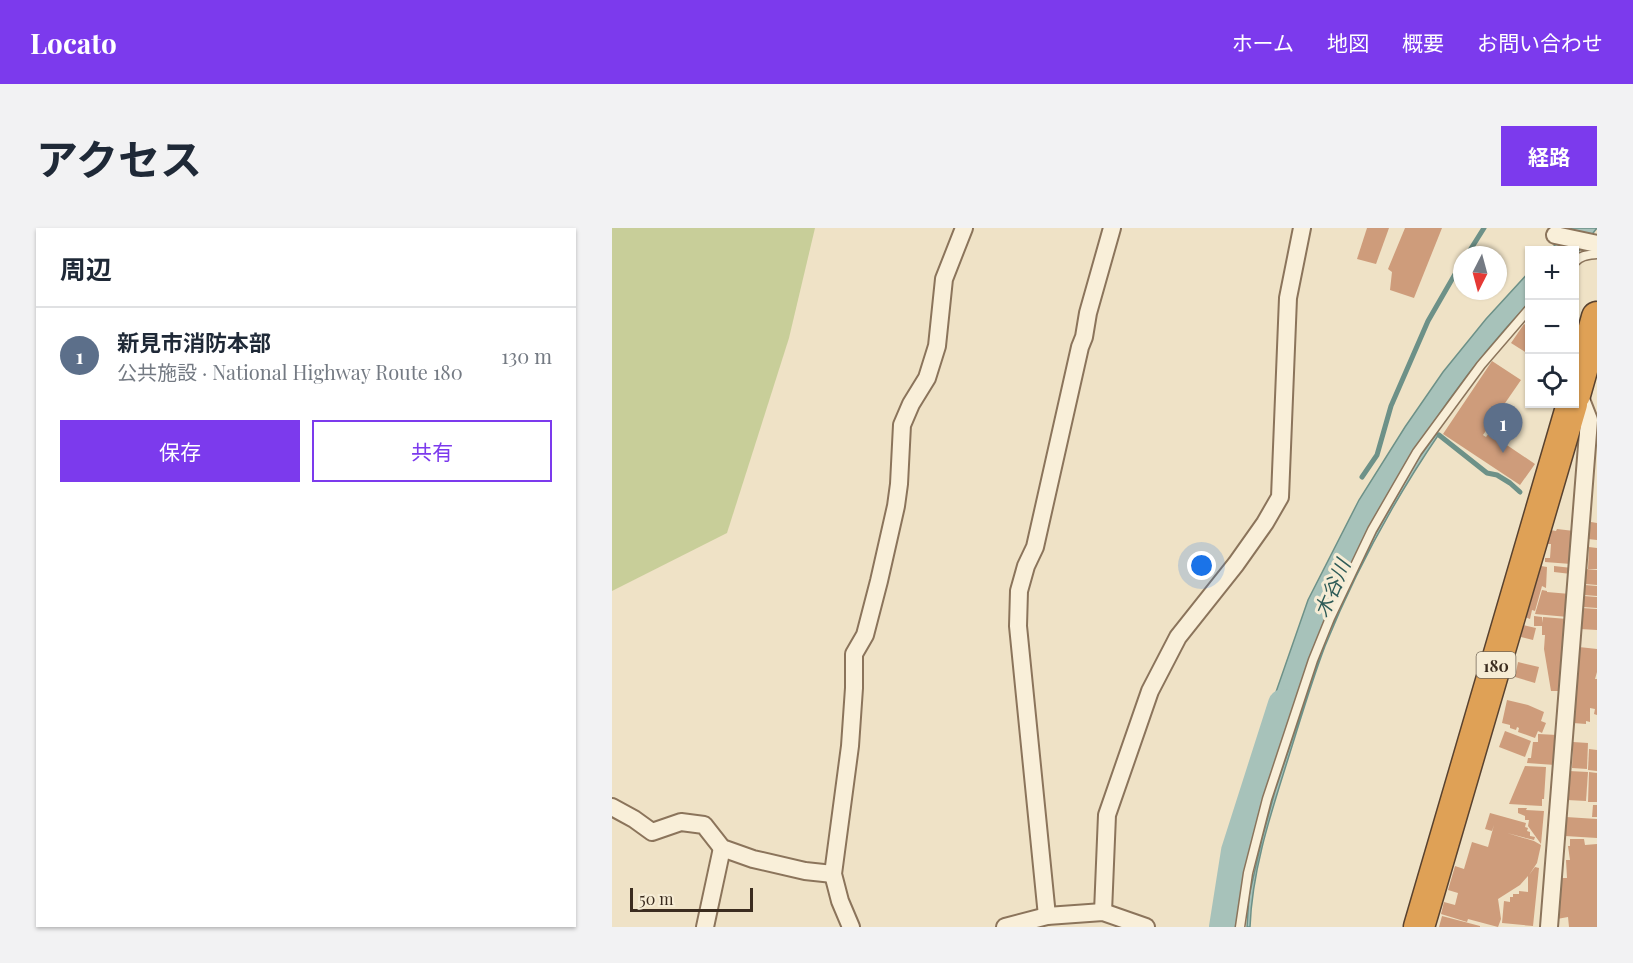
<!DOCTYPE html>
<html lang="ja">
<meta charset="utf-8">
<style>
:root{--surface:#fff;--page:#f2f2f3;--text:#1f2937;--muted:#747a83;--line:#e0e1e3;--accent:#7c3aed}
body{margin:0;font-family:"Playfair Display","Noto Sans JP",serif;background:var(--page);color:var(--text)}
.controls{position:absolute;right:18px;top:18px;display:grid;overflow:hidden;border-radius:0px;box-shadow:0 2px 4px #0004}
.controls button{width:54px;height:54px;display:grid;place-items:center;padding:0;border:0;border-bottom:2px solid var(--line);background:var(--surface);color:var(--text);font:30px sans-serif}
.compass{position:absolute;left:841px;top:18px;width:54px;height:54px;border-radius:50%;background:var(--surface);box-shadow:0 2px 4px #0004;rotate:186deg}
.scale{position:absolute;left:18px;bottom:15px;width:123px;box-sizing:border-box;padding-left:6px;border:3px solid #3b2c1f;border-top:0;font-size:16px;line-height:21px;white-space:nowrap;color:#3b2c1f;-webkit-text-stroke:4px #f6ecd5;paint-order:stroke}
.you{position:absolute;left:590px;top:338px;width:21px;height:21px;margin:-15px;border:4px solid #fff;border-radius:50%;background:#1a73e8;box-shadow:0 0 0 9px #1a73e833}
.badge{display:grid;place-items:center;width:39px;height:39px;border-radius:50%;background:var(--accent);color:#fff;font-size:20px;font-weight:700}
.pin{position:absolute;translate:-50% -50px;filter:drop-shadow(0 2px 3px #0008)}
.pin::after{content:'';position:absolute;top:32px;width:21px;height:18px;background:inherit;clip-path:polygon(0 0,100% 0,50% 100%)}
.list{margin:0;padding:0;list-style:none}
h2{display:flex;justify-content:space-between;align-items:center;height:78px;margin:0;padding:0 24px;font-size:26px}
h2 small{font-size:20px;font-weight:400;color:var(--muted)}
.list li{display:grid;grid-template-columns:39px 1fr auto;gap:18px;align-items:center;box-sizing:border-box;height:96px;padding:0 24px;border-top:2px solid var(--line)}
.list b{display:block;font-size:22px;white-space:nowrap}
.list p{margin:0;font-size:20px;white-space:nowrap;color:var(--muted)}
.list em{font-size:20px;font-style:normal;color:var(--muted)}
.actions{display:flex;gap:12px;padding:18px 24px}
.actions a{flex:1;padding:14px 0;border:2px solid var(--accent);border-radius:0px;text-align:center;font-size:21px;color:var(--accent)}
.actions .main{background:var(--accent);color:#fff}
.icon{flex:none;width:33px;height:33px;fill:none;stroke:currentColor;stroke-width:2;stroke-linecap:round;stroke-linejoin:round}
.map{position:relative;flex:none;width:985px;height:699px;overflow:hidden;border-radius:0px}
header{display:flex;align-items:center;gap:36px;box-sizing:border-box;height:84px;padding:0 30px;background:var(--accent);color:#fff}
header strong{font-size:28px}
nav{display:flex;gap:33px;margin-inline-start:auto;font-size:21px}
.intro{display:flex;align-items:center;justify-content:space-between;box-sizing:border-box;height:144px;padding:0 36px}
h1{margin:0;font-size:42px}
.button{padding:15px 27px;border-radius:0px;background:var(--accent);color:#fff;font-size:21px;font-weight:700}
main{display:flex;gap:36px;padding:0 36px}
aside{flex:1;background:var(--surface);border-radius:0px;box-shadow:0 2px 4px #0004}
.map>svg:first-child{display:block}
.green{fill:#c8ce99}
.water{fill:#a7c2ba;stroke:#6d9188;stroke-width:1.5}
.lines{fill:none;stroke-linecap:round;stroke-linejoin:round}
.stream{stroke:#6d9188;stroke-width:5}
.river{stroke:#a7c2ba;stroke-width:30}
.building{fill:#ce9c7b}
.lane-casing{stroke:#8b745b;stroke-width:11}
.street-casing{stroke:#8b745b;stroke-width:20}
.highway-casing{stroke:#59422f;stroke-width:33}
.lane{stroke:#f9efd9;stroke-width:8}
.street{stroke:#f9efd9;stroke-width:16}
.highway{stroke:#dfa156;stroke-width:30}
.labels{text-anchor:middle;dominant-baseline:central;stroke-width:6;stroke-linejoin:round;paint-order:stroke}
.shield{fill:#f6ecd5;stroke:#736656;stroke-width:1.5}
.shield-label{font-size:16px;font-weight:bold;fill:#3b2c1f}
.water-label{font-size:20px;font-style:italic;fill:#2e5b57;stroke:#f6ecd5}
</style>
<header>
<strong>Locato</strong>
<nav><a>ホーム</a><a>地図</a><a>概要</a><a>お問い合わせ</a></nav>
</header>
<div class="intro"><h1>アクセス</h1><a class="button">経路</a></div>
<main>
<aside>
<h2>周辺<small></small></h2>
<ul class="list">
<li><span class="badge" style="background:#5c6f8a">1</span><div><b>新見市消防本部</b><p>公共施設 · National Highway Route 180</p></div><em>130 m</em></li>
</ul>
<div class="actions"><a class="main">保存</a><a>共有</a></div>
</aside>
<div class="map">
<svg width="985" height="699" viewBox="0 0 985 699">
<rect width="100%" height="100%" fill="#efe2c6"/>
<!-- green -->
<path class="green" d="M 0,0 L 203,0 L 177,110 L 115,305 L 0,363 Z"/>
<!-- water -->
<g class="water">
<path d="M 960,0 L 985,0 L 963,28 L 963,22 L 938,22 Z"/>
<path d="M 917,44 L 917,75 C 844,152 787,240 741,335 C 731,355 719,376 711,397 C 695,436 682,477 669,518 L 648,510 L 696,372 L 747,272 L 793,199 L 831,144 L 874,91 Z"/>
<path d="M 825,205 L 827,206 C 782,272 743,344 713,418 C 699,455 688,493 676,531 C 659,585 640,642 638,699 L 635,699 L 637,668 L 650,611 L 663,563 L 714,410 L 763,307 L 806,231 Z"/>
</g>
<g class="lines">
<!-- stream -->
<g class="stream">
<path d="M 855,27 L 872,0"/>
<path d="M 827,207 L 875,245 L 885,247 L 898,255 L 908,264"/>
<path d="M 750,249 L 765,227 L 779,178 L 816,93 L 850,34"/>
</g>
<!-- river -->
<path class="river" d="M 612,699 L 624,623 L 671,476"/>
</g>
<!-- building -->
<g class="building">
<path d="M 755,0 L 777,0 L 764,36 L 745,31 Z"/>
<path d="M 793,0 L 830,0 L 802,70 L 778,62 L 780,44 L 776,41 Z"/>
<path d="M 912,96 L 918,100 L 918,127 L 899,115 Z"/>
<path d="M 880,133 L 909,152 L 871,207 L 874,209 L 877,205 L 923,236 L 908,257 L 831,206 Z"/>
<path d="M 979,294 L 985,295 L 985,312 L 976,311 Z"/>
<path d="M 945,301 L 962,303 L 959,336 L 933,334 L 933,330 L 938,330 L 939,316 L 934,316 L 938,302 L 944,303 Z"/>
<path d="M 977,319 L 985,320 L 985,341 L 976,341 Z"/>
<path d="M 929,338 L 935,339 L 934,360 L 930,358 L 923,383 L 920,382 L 918,391 L 913,389 Z"/>
<path d="M 942,338 L 960,340 L 959,346 L 942,344 Z"/>
<path d="M 974,341 L 985,342 L 985,357 L 973,356 Z"/>
<path d="M 973,357 L 985,358 L 985,368 L 972,367 Z"/>
<path d="M 930,362 L 935,363 L 935,364 L 958,366 L 956,389 L 923,386 Z"/>
<path d="M 972,368 L 985,369 L 985,380 L 971,379 Z"/>
<path d="M 970,380 L 985,381 L 985,402 L 968,401 Z"/>
<path d="M 922,388 L 930,389 L 930,395 L 931,389 L 955,391 L 950,463 L 939,463 L 932,421 L 933,407 L 930,407 L 930,398 L 922,398 Z"/>
<path d="M 911,397 L 924,400 L 921,412 L 909,409 Z"/>
<path d="M 967,419 L 985,421 L 985,444 L 983,451 L 985,451 L 985,487 L 982,486 L 983,481 L 978,480 L 978,494 L 974,493 L 974,496 L 961,495 Z"/>
<path d="M 906,434 L 927,439 L 923,455 L 903,449 Z"/>
<path d="M 895,472 L 916,477 L 932,484 L 929,493 L 934,495 L 930,505 L 926,503 L 923,510 L 906,504 L 907,500 L 905,499 L 904,502 L 898,500 L 898,497 L 890,495 Z"/>
<path d="M 893,503 L 919,513 L 913,529 L 887,519 Z"/>
<path d="M 926,506 L 945,507 L 943,537 L 915,535 L 916,530 L 919,530 L 921,514 L 926,514 Z"/>
<path d="M 961,514 L 976,515 L 975,541 L 960,540 Z"/>
<path d="M 977,521 L 985,522 L 985,543 L 976,542 Z"/>
<path d="M 913,538 L 934,539 L 932,571 L 930,571 L 930,578 L 897,576 Z"/>
<path d="M 957,543 L 976,544 L 974,573 L 955,572 Z"/>
<path d="M 977,544 L 985,545 L 985,574 L 976,574 Z"/>
<path d="M 981,577 L 985,577 L 985,589 L 980,589 Z"/>
<path d="M 906,580 L 915,580 L 914,582 L 932,583 L 929,616 L 916,598 L 917,592 L 913,592 L 913,588 L 906,585 Z"/>
<path d="M 878,585 L 914,595 L 913,599 L 916,600 L 915,603 L 918,604 L 918,608 L 923,609 L 922,612 L 895,605 L 922,613 L 929,617 L 925,635 L 917,647 L 923,639 L 927,640 L 921,698 L 890,695 L 892,673 L 898,674 L 898,669 L 901,669 L 901,666 L 907,666 L 907,663 L 916,664 L 916,648 L 908,657 L 886,671 L 889,691 L 886,699 L 856,691 L 855,694 L 829,686 L 832,674 L 843,677 L 846,665 L 836,662 L 843,638 L 852,641 L 860,614 L 876,619 L 882,597 L 880,603 L 873,601 Z"/>
<path d="M 954,589 L 985,591 L 985,610 L 953,608 Z"/>
<path d="M 958,611 L 972,611 L 973,617 L 985,616 L 985,699 L 957,699 L 956,689 L 945,691 L 948,650 L 955,650 L 954,632 L 958,632 L 956,618 L 958,618 Z"/>
<path d="M 830,688 L 868,698 L 868,699 L 827,699 Z"/>
</g>
<g class="lines">
<!-- lane casing -->
<g class="lane-casing">
<g id="lane">
<path d="M 963,34 C 969,27 976,27 985,26"/>
<path d="M 628,699 L 636,645 L 655,571 L 701,432 L 718,390 L 760,302 L 805,224 L 869,137 L 918,80"/>
</g>
</g>
<!-- street casing -->
<g class="street-casing">
<g id="street">
<path d="M 943,7 L 985,16"/>
<path d="M 0,579 L 22,591 L 40,604 L 69,594 L 92,597 L 110,620 L 141,631 L 193,643 L 221,646"/>
<path d="M 491,684 L 495,587 L 538,463 L 566,409 L 624,336 L 653,295 L 668,269 L 676,70 L 690,0"/>
<path d="M 435,688 L 406,398 L 407,363 L 414,338 L 423,319 L 468,119 L 472,109 L 476,85 L 500,0"/>
<path d="M 93,699 L 110,620"/>
<path d="M 239,699 L 228,673 L 221,646 L 238,518 L 242,460 L 242,426 L 253,407 L 267,353 L 284,278 L 287,256 L 290,197 L 299,176 L 315,150 L 325,118 L 332,51 L 352,0"/>
<path d="M 393,699 L 435,688 L 491,684 L 534,699"/>
<path d="M 937,699 L 977,192 L 966,164"/>
</g>
</g>
<!-- highway casing -->
<g class="highway-casing">
<g id="highway">
<path d="M 963,167 L 985,89"/>
<path d="M 807,699 L 960,176"/>
</g>
</g>
<!-- lane -->
<use href="#lane" class="lane"/>
<!-- street -->
<use href="#street" class="street"/>
<!-- highway -->
<use href="#highway" class="highway"/>
</g>
<g class="labels">
<!-- shield labels -->
<rect class="shield" x="864.5" y="424" width="39" height="26" rx="4.5"/>
<g class="shield-label">
<text x="884" y="437">180</text>
</g>
<!-- water labels -->
<g class="water-label">
<text transform="translate(719 360) rotate(-67)">木谷川</text>
</g>
</g>
</svg>
<div class="controls">
<button>+</button>
<button>−</button>
<button><svg class="icon" aria-label="locate" viewBox="0 0 24 24"><circle cx="12" cy="12" r="6"/><path d="M12 2v4M12 18v4M2 12h4M18 12h4"/></svg></button>
</div>
<svg class="compass" viewBox="-18 -18 36 36"><path d="M0-13l5 13h-10z" fill="#e53935"/><path d="M0 13l5-13h-10z" fill="#747a83"/></svg>
<div class="scale">50 m</div>
<div class="you"></div>
<div class="pin badge" style="left:891px;top:225px;background:#5c6f8a">1</div>
</div>
</main>
